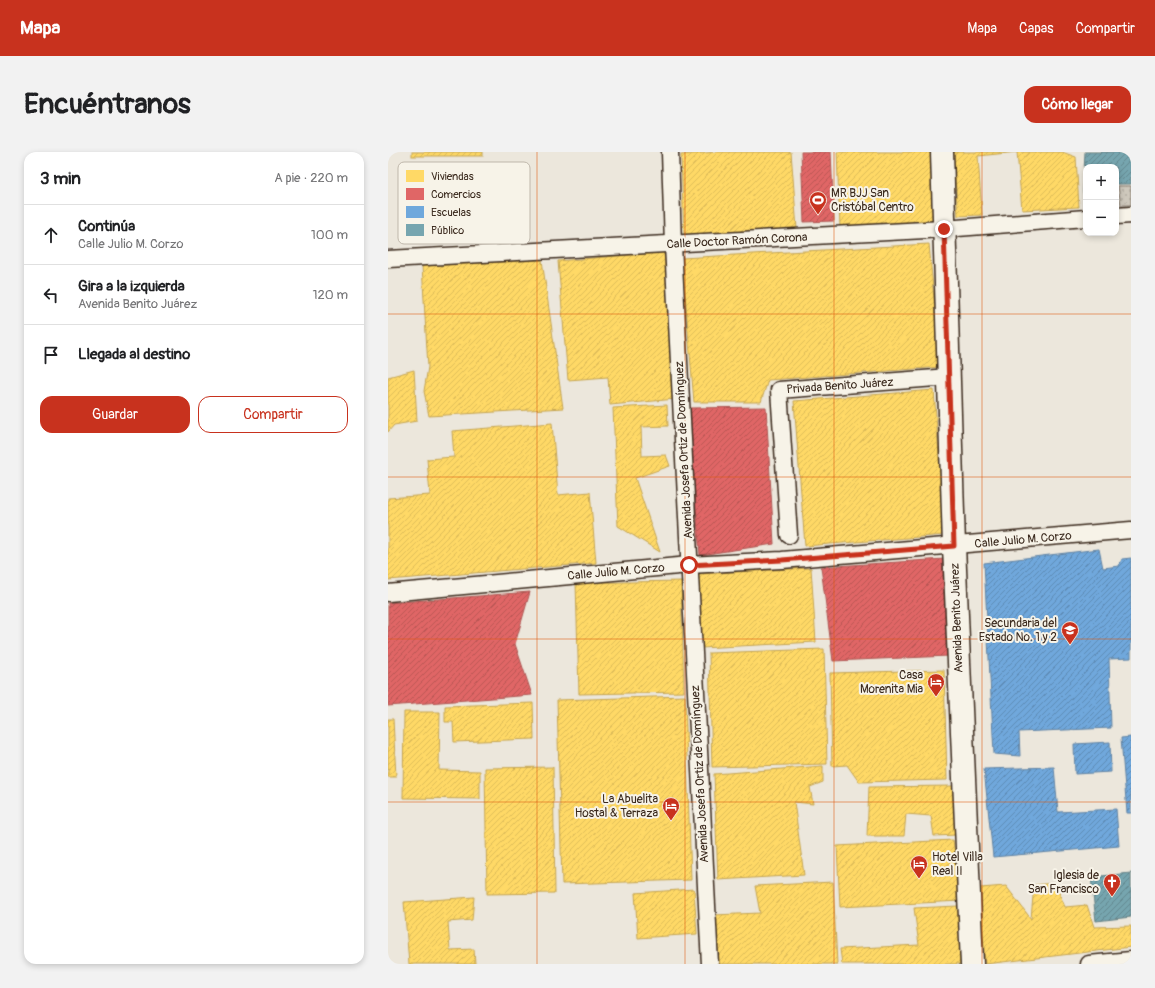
<!DOCTYPE html>
<html lang="es">
<meta charset="utf-8">
<style>
:root{--surface:#fff;--page:#f2f2f2;--text:#202124;--muted:#757577;--line:#e0e0e0;--accent:#c8321e}
body{margin:0;font-family:Pangolin,sans-serif;background:var(--page);color:var(--text)}
.controls{position:absolute;right:12px;top:12px;display:grid;overflow:hidden;border-radius:8px;box-shadow:0 2px 6px #0003}
.controls button{width:36px;height:36px;display:grid;place-items:center;padding:0;border:0;border-bottom:1px solid var(--line);background:var(--surface);color:var(--text);font:20px sans-serif}
.stop{position:absolute;width:12px;height:12px;margin:-9px;border:3px solid #c8321e;border-radius:50%;background:#fff}
.stop.end{background:#c8321e;border-color:#fff;box-shadow:0 1px 4px #0008}
.list{margin:0;padding:0;list-style:none}
h2{display:flex;justify-content:space-between;align-items:center;height:52px;margin:0;padding:0 16px;font-size:17px}
h2 small{font-size:13px;font-weight:400;color:var(--muted)}
.list li{display:grid;grid-template-columns:26px 1fr auto;gap:12px;align-items:center;box-sizing:border-box;height:60px;padding:0 16px;border-top:1px solid var(--line)}
.list b{display:block;font-size:15px;white-space:nowrap}
.list p{margin:0;font-size:13px;white-space:nowrap;color:var(--muted)}
.list em{font-size:13px;font-style:normal;color:var(--muted)}
.actions{display:flex;gap:8px;padding:12px 16px}
.actions a{flex:1;padding:9px 0;border:1px solid var(--accent);border-radius:12px;text-align:center;font-size:14px;color:var(--accent)}
.actions .main{background:var(--accent);color:#fff}
.icon{flex:none;width:22px;height:22px;fill:none;stroke:currentColor;stroke-width:2;stroke-linecap:round;stroke-linejoin:round}
.map{position:relative;flex:none;width:743px;height:812px;overflow:hidden;border-radius:12px}
header{display:flex;align-items:center;gap:24px;box-sizing:border-box;height:56px;padding:0 20px;background:var(--accent);color:#fff}
header strong{font-size:19px}
nav{display:flex;gap:22px;margin-inline-start:auto;font-size:14px}
.intro{display:flex;align-items:center;justify-content:space-between;box-sizing:border-box;height:96px;padding:0 24px}
h1{margin:0;font-size:28px}
.button{padding:10px 18px;border-radius:12px;background:var(--accent);color:#fff;font-size:14px;font-weight:700}
main{display:flex;gap:24px;padding:0 24px}
aside{flex:1;background:var(--surface);border-radius:12px;box-shadow:0 2px 6px #0003}
.map>svg:first-child{display:block}
.grass{fill:url(#grass-dots);stroke:#84796d}
.homes{fill:url(#homes-hatch);stroke:#c4a450}
.shops{fill:url(#shops-hatch);stroke:#ae5450}
.schools{fill:url(#schools-hatch);stroke:#5f82a3}
.public{fill:url(#public-hatch);stroke:#648084}
.lines{fill:none;stroke-linecap:round;stroke-linejoin:round}
.street-casing{stroke:#3b2a1e;stroke-width:19}
.secondary-casing{stroke:#3b2a1e;stroke-width:25}
.street{stroke:#f7f3e8;stroke-width:16}
.secondary{stroke:#f7f3e8;stroke-width:22}
.route{stroke:#c8321e;stroke-width:5}
.grid{fill:none;stroke:#df570d;stroke-width:1;stroke-opacity:0.55}
.labels{text-anchor:middle;dominant-baseline:central;stroke-width:4;stroke-linejoin:round;paint-order:stroke}
.poi-label{font-size:12px;fill:#3b2a1e;stroke:#f7f3e8;text-anchor:end}
.street-label{font-size:12px;fill:#3b2a1e;stroke:#f7f3e8}
.key{fill:#f7f3e8;stroke:#bfb7ab;stroke-width:1}
.key-label{font-size:11px;fill:#3b2a1e}
</style>
<header>
<strong>Mapa</strong>
<nav><a>Mapa</a><a>Capas</a><a>Compartir</a></nav>
</header>
<div class="intro"><h1>Encuéntranos</h1><a class="button">Cómo llegar</a></div>
<main>
<aside>
<h2>3 min<small>A pie · 220 m</small></h2>
<ul class="list">
<li><svg class="icon" aria-label="ahead" viewBox="0 0 24 24"><path d="M12 20V5M6 11l6-6 6 6"/></svg><div><b>Continúa</b><p>Calle Julio M. Corzo</p></div><em>100 m</em></li>
<li><svg class="icon" aria-label="left" viewBox="0 0 24 24"><path d="M17 20v-9H6M10 6l-5 5 5 5"/></svg><div><b>Gira a la izquierda</b><p>Avenida Benito Juárez</p></div><em>120 m</em></li>
<li><svg class="icon" aria-label="arrive" viewBox="0 0 24 24"><path d="M6 21V4h12l-3 4 3 4H6"/></svg><div><b>Llegada al destino</b></div></li>
</ul>
<div class="actions"><a class="main">Guardar</a><a>Compartir</a></div>
</aside>
<div class="map">
<svg width="743" height="812" viewBox="0 0 743 812">
<defs>
<pattern id="grass-dots" width="8" height="8" patternUnits="userSpaceOnUse"><rect width="8" height="8" fill="#cec8bc"/><path d="M2 2h.1M6 6h.1" fill="none" stroke="#b2aca1" stroke-width="1.8" stroke-linecap="round"/></pattern>
<pattern id="homes-hatch" width="6" height="6" patternUnits="userSpaceOnUse"><rect width="6" height="6" fill="#ffd966"/><path d="M-1 1l2-2M0 6l6-6M5 7l2-2" fill="none" stroke="#dbba58"/></pattern>
<pattern id="shops-hatch" width="6" height="6" patternUnits="userSpaceOnUse"><rect width="6" height="6" fill="#e06666"/><path d="M-1 1l2-2M0 6l6-6M5 7l2-2" fill="none" stroke="#b75453"/></pattern>
<pattern id="schools-hatch" width="6" height="6" patternUnits="userSpaceOnUse"><rect width="6" height="6" fill="#6fa8dc"/><path d="M-1 1l2-2M0 6l6-6M5 7l2-2" fill="none" stroke="#5c89b2"/></pattern>
<pattern id="public-hatch" width="6" height="6" patternUnits="userSpaceOnUse"><rect width="6" height="6" fill="#76a5af"/><path d="M-1 1l2-2M0 6l6-6M5 7l2-2" fill="none" stroke="#62878e"/></pattern>
</defs>
<rect width="100%" height="100%" fill="#ece7dc"/>
<filter id="ink" filterUnits="userSpaceOnUse"><feTurbulence type="fractalNoise" baseFrequency=".025" numOctaves="2"/><feDisplacementMap in="SourceGraphic" scale="8" xChannelSelector="R" yChannelSelector="G"/><feConvolveMatrix kernelMatrix="1 2 1 2 8 2 1 2 1" color-interpolation-filters="sRGB"/></filter>
<g filter="url(#ink)">
<!-- grass -->
<path class="grass" d="M 730,34 L 743,34 L 743,53 L 733,53 Z"/>
<!-- homes -->
<g class="homes">
<rect x="24" y="0" width="71" height="4"/>
<path d="M 329,0 L 403,0 L 409,77 L 296,83 L 293,3 Z"/>
<path d="M 449,0 L 543,0 L 550,73 L 452,75 Z"/>
<path d="M 565,0 L 674,0 L 688,5 L 691,55 L 634,58 L 629,0 L 590,4 L 594,63 L 570,64 Z"/>
<path d="M 541,92 L 552,215 L 380,228 L 373,250 L 306,250 L 294,106 Z"/>
<path d="M 276,100 L 288,247 L 222,253 L 220,225 L 180,228 L 170,109 Z"/>
<path d="M 154,108 L 175,256 L 41,264 L 36,239 L 40,215 L 34,114 Z"/>
<path d="M 26,218 L 29,269 L 6,273 L 0,280 L 0,225 Z"/>
<path d="M 546,238 L 557,383 L 417,394 L 406,249 Z"/>
<path d="M 279,253 L 280,274 L 253,275 L 254,304 L 278,303 L 282,314 L 247,326 L 272,400 L 230,374 L 225,256 Z"/>
<path d="M 164,271 L 170,343 L 202,340 L 208,411 L 0,428 L 0,346 L 42,343 L 39,307 L 66,305 L 64,279 Z"/>
<path d="M 423,416 L 428,490 L 313,496 L 309,422 Z"/>
<path d="M 293,429 L 296,540 L 191,542 L 188,431 Z"/>
<path d="M 436,497 L 439,612 L 324,615 L 321,501 Z"/>
<path d="M 556,518 L 559,628 L 471,630 L 459,613 L 444,614 L 442,521 Z"/>
<path d="M 297,544 L 303,728 L 174,732 L 169,548 Z"/>
<path d="M 145,551 L 146,587 L 66,590 L 65,570 L 57,570 L 57,554 Z"/>
<path d="M 16,560 L 52,560 L 51,618 L 92,619 L 92,647 L 15,646 Z"/>
<path d="M 0,567 L 5,567 L 8,625 L 0,625 Z"/>
<path d="M 435,614 L 435,630 L 422,635 L 425,652 L 406,650 L 416,723 L 330,728 L 326,622 Z"/>
<path d="M 165,615 L 167,741 L 99,742 L 97,616 Z"/>
<path d="M 565,634 L 569,683 L 546,684 L 543,664 L 518,662 L 516,684 L 479,684 L 481,635 Z"/>
<path d="M 565,688 L 573,749 L 452,755 L 449,694 Z"/>
<path d="M 445,730 L 449,812 L 328,812 L 326,763 L 372,761 L 367,734 Z"/>
<path d="M 667,731 L 677,755 L 699,753 L 706,775 L 743,774 L 743,795 L 597,812 L 592,736 L 618,734 L 643,767 L 646,733 Z"/>
<path d="M 306,737 L 309,782 L 250,786 L 247,741 Z"/>
<path d="M 86,745 L 84,768 L 60,770 L 62,798 L 86,797 L 87,812 L 21,812 L 16,750 Z"/>
<path d="M 570,754 L 573,812 L 454,812 L 452,797 L 531,793 L 526,756 Z"/>
</g>
<!-- shops -->
<g class="shops">
<path d="M 413,0 L 443,0 L 446,69 L 416,70 Z"/>
<path d="M 378,255 L 386,392 L 312,403 L 300,256 Z"/>
<path d="M 557,407 L 561,504 L 445,509 L 433,415 Z"/>
<path d="M 142,440 L 127,492 L 144,543 L 0,554 L 0,451 Z"/>
</g>
<!-- schools -->
<g class="schools">
<path d="M 711,397 L 715,416 L 731,414 L 734,407 L 743,406 L 743,506 L 721,507 L 723,576 L 631,580 L 632,604 L 606,602 L 596,411 Z"/>
<path d="M 743,585 L 743,661 L 739,661 L 733,586 Z"/>
<path d="M 722,590 L 723,620 L 687,622 L 686,592 Z"/>
<path d="M 666,615 L 670,660 L 728,657 L 731,694 L 605,705 L 596,617 Z"/>
</g>
<!-- public -->
<g class="public">
<path d="M 697,0 L 743,0 L 743,32 L 728,32 L 728,15 L 698,15 L 698,50 L 695,40 Z"/>
<path d="M 743,721 L 743,765 L 708,769 L 703,725 Z"/>
</g>
<g class="lines">
<!-- street casing -->
<g class="street-casing">
<g id="street">
<path d="M 282,0 L 285,93 L 322,812"/>
<path d="M 728,64 L 743,63"/>
<path d="M 0,107 L 556,77 L 698,66"/>
<path d="M 401,383 L 391,238 L 561,225"/>
<path d="M 0,441 L 301,413 L 394,408 L 743,378"/>
<path d="M 701,812 L 743,808"/>
</g>
</g>
<!-- secondary casing -->
<g class="secondary-casing">
<path id="secondary" d="M 554,0 L 566,394 L 584,812"/>
</g>
<!-- street -->
<use href="#street" class="street"/>
<!-- secondary -->
<use href="#secondary" class="secondary"/>
</g>
</g>
<g class="lines" filter="url(#ink)">
<!-- route -->
<path class="route" d="M 301,413 L 394,408 L 566,394 L 556,77"/>
</g>
<!-- grid -->
<path class="grid" d="M 149,0 L 149,812M 297,0 L 297,812M 446,0 L 446,812M 594,0 L 594,812M 0,162 L 743,162M 0,325 L 743,325M 0,487 L 743,487M 0,650 L 743,650"/>
<!-- icons -->
<defs>
<g id="stadium-pin" transform="scale(0.9)"><path d="M0 17L-7.5 6A9.5 9.5 0 1 1 7.5 6Z" fill="#c8321e" stroke="#f7f3e8"/><path d="M0-5a6.5 5 0 1 0 0 10a6.5 5 0 1 0 0-10ZM-3.5-1.8h7v3.6h-7Z" fill="#fff"/></g>
<g id="school-pin" transform="scale(0.9)"><path d="M0 17L-7.5 6A9.5 9.5 0 1 1 7.5 6Z" fill="#c8321e" stroke="#f7f3e8"/><path d="M0-5L7-2L0 1L-7-2ZM-4 1L0 2.5L4 1V4Q0 6-4 4Z" fill="#fff"/></g>
<g id="hotel-pin" transform="scale(0.9)"><path d="M0 17L-7.5 6A9.5 9.5 0 1 1 7.5 6Z" fill="#c8321e" stroke="#f7f3e8"/><path d="M-6-4.5h1.5V1H6V5H4.5V3h-9V5H-6ZM-4 0a1.8 1.8 0 1 1 3.6 0ZM.5 0V-2.5h3Q6-2.5 6 0Z" fill="#fff"/></g>
<g id="church-pin" transform="scale(0.9)"><path d="M0 17L-7.5 6A9.5 9.5 0 1 1 7.5 6Z" fill="#c8321e" stroke="#f7f3e8"/><path d="M-1.2-6h2.4v3.5h3.3v2.4h-3.3V6h-2.4V-.1h-3.3v-2.4h3.3Z" fill="#fff"/></g>
</defs>
<g fill-rule="evenodd">
<use href="#stadium-pin" x="430" y="48"/>
<use href="#school-pin" x="682" y="478"/>
<use href="#hotel-pin" x="548" y="530"/>
<use href="#hotel-pin" x="283" y="654"/>
<use href="#hotel-pin" x="531" y="712"/>
<use href="#church-pin" x="724" y="730"/>
</g>
<g class="labels">
<!-- poi labels -->
<g class="poi-label">
<text x="443" y="41" text-anchor="start">MR BJJ San<tspan x="443" dy="14">Cristóbal Centro</tspan></text>
<text x="669" y="471">Secundaria del<tspan x="669" dy="14">Estado No. 1 y 2</tspan></text>
<text x="535" y="523">Casa<tspan x="535" dy="14">Morenita Mia</tspan></text>
<text x="270" y="647">La Abuelita<tspan x="270" dy="14">Hostal &amp; Terraza</tspan></text>
<text x="544" y="705" text-anchor="start">Hotel Villa<tspan x="544" dy="14">Real II</tspan></text>
<text x="711" y="723">Iglesia de<tspan x="711" dy="14">San Francisco</tspan></text>
</g>
<!-- street labels -->
<g class="street-label">
<text transform="translate(349 89) rotate(-3)">Calle Doctor Ramón Corona</text>
<text transform="translate(452 234) rotate(-4)">Privada Benito Juárez</text>
<text transform="translate(296 298) rotate(-93)">Avenida Josefa Ortiz de Domínguez</text>
<text transform="translate(635 388) rotate(-5)">Calle Julio M. Corzo</text>
<text transform="translate(228 420) rotate(-5)">Calle Julio M. Corzo</text>
<text transform="translate(569 466) rotate(-92)">Avenida Benito Juárez</text>
<text transform="translate(312 622) rotate(-93)">Avenida Josefa Ortiz de Domínguez</text>
</g>
</g>
<!-- legend -->
<rect x="10" y="10" width="132" height="82" rx="6" class="key"/>
<rect x="18" y="18" width="18" height="12" fill="#ffd966"/>
<rect x="18" y="36" width="18" height="12" fill="#e06666"/>
<rect x="18" y="54" width="18" height="12" fill="#6fa8dc"/>
<rect x="18" y="72" width="18" height="12" fill="#76a5af"/>
<g class="key-label">
<text x="43" y="28">Viviendas</text>
<text x="43" y="46">Comercios</text>
<text x="43" y="64">Escuelas</text>
<text x="43" y="82">Público</text>
</g>
</svg>
<div class="controls">
<button>+</button>
<button>−</button>
</div>
<div class="stop" style="left:301px;top:413px"></div>
<div class="stop end" style="left:556px;top:77px"></div>
</div>
</main>
